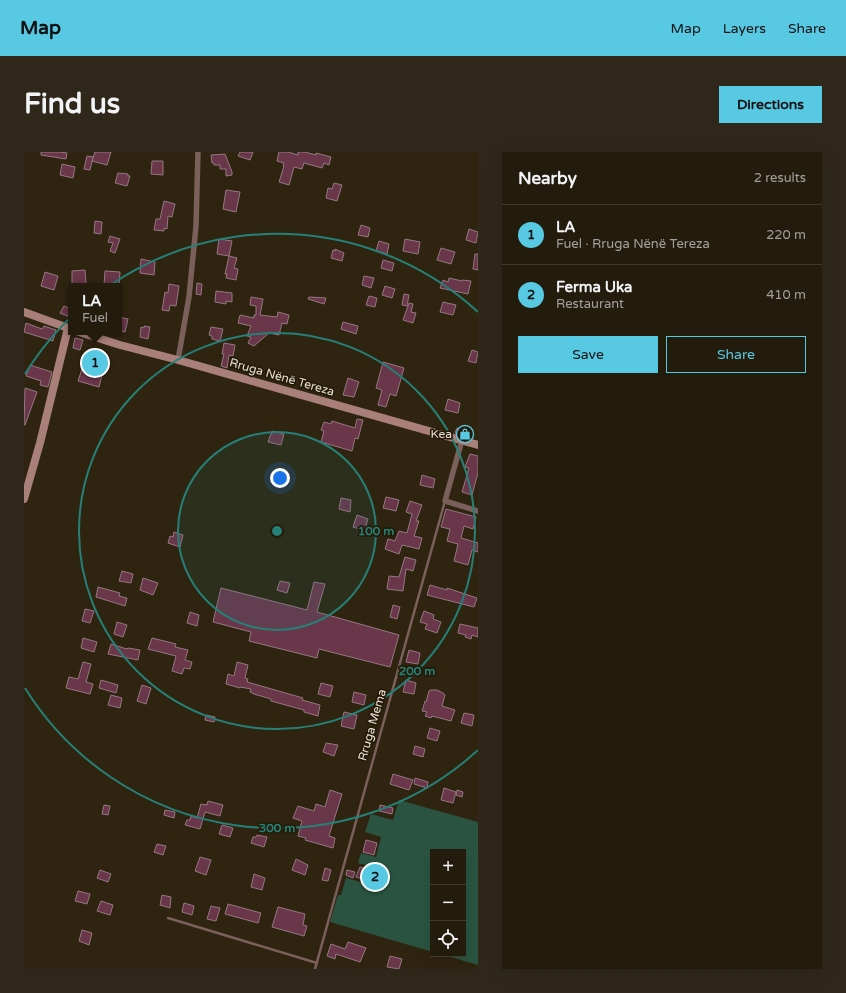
<!DOCTYPE html>
<meta charset="utf-8">
<style>
:root{--surface:#231b0c;--page:#2f281a;--text:#f1f3f6;--muted:#a3a19d;--line:#40392d;--accent:#58c9e3}
body{margin:0;font-family:"Varela Round",sans-serif;background:var(--page);color:var(--text)}
.controls{position:absolute;right:12px;bottom:12px;display:grid;overflow:hidden;border-radius:0px;box-shadow:0 4px 16px #0002}
.controls button{width:36px;height:36px;display:grid;place-items:center;padding:0;border:0;border-bottom:1px solid var(--line);background:var(--surface);color:var(--text);font:20px sans-serif}
.you{position:absolute;left:256px;top:326px;width:14px;height:14px;margin:-10px;border:3px solid #fff;border-radius:50%;background:#1a73e8;box-shadow:0 0 0 6px #1a73e833}
.badge{display:grid;place-items:center;width:26px;height:26px;border-radius:50%;background:var(--accent);color:#111;font-size:13px;font-weight:700}
.pin{position:absolute;translate:-50% -50%;border:2px solid #fff;box-shadow:0 1px 4px #0006}
.popup{position:absolute;left:44px;top:131px;width:54px;height:52px;box-sizing:border-box;display:grid;place-content:center;border-radius:0px;background:var(--surface);filter:drop-shadow(0 1px 3px #0005);font-size:13px;white-space:nowrap;color:var(--muted)}
.popup b{font-size:15px;color:var(--text)}
.popup::after{content:'';position:absolute;left:50%;top:100%;margin-left:-8px;border:8px solid transparent;border-top-color:var(--surface)}
.list{margin:0;padding:0;list-style:none}
h2{display:flex;justify-content:space-between;align-items:center;height:52px;margin:0;padding:0 16px;font-size:17px}
h2 small{font-size:13px;font-weight:400;color:var(--muted)}
.list li{display:grid;grid-template-columns:26px 1fr auto;gap:12px;align-items:center;box-sizing:border-box;height:60px;padding:0 16px;border-top:1px solid var(--line)}
.list b{display:block;font-size:15px;white-space:nowrap}
.list p{margin:0;font-size:13px;white-space:nowrap;color:var(--muted)}
.list em{font-size:13px;font-style:normal;color:var(--muted)}
.actions{display:flex;gap:8px;padding:12px 16px}
.actions a{flex:1;padding:9px 0;border:1px solid var(--accent);border-radius:0px;text-align:center;font-size:14px;color:var(--accent)}
.actions .main{background:var(--accent);color:#111}
.icon{flex:none;width:22px;height:22px;fill:none;stroke:currentColor;stroke-width:2;stroke-linecap:round;stroke-linejoin:round}
.map{position:relative;flex:none;width:454px;height:817px;overflow:hidden;border-radius:0px}
header{display:flex;align-items:center;gap:24px;box-sizing:border-box;height:56px;padding:0 20px;background:var(--accent);color:#111}
header strong{font-size:19px}
nav{display:flex;gap:22px;margin-inline-start:auto;font-size:14px}
.intro{display:flex;align-items:center;justify-content:space-between;box-sizing:border-box;height:96px;padding:0 24px}
h1{margin:0;font-size:28px}
.button{padding:10px 18px;border-radius:0px;background:var(--accent);color:#111;font-size:14px;font-weight:700}
main{display:flex;gap:24px;padding:0 24px}
aside{flex:1;background:var(--surface);border-radius:0px;box-shadow:0 4px 16px #0002}
.map>svg:first-child{display:block}
.green{fill:#2a5441}
.building{fill:#6a364a;stroke:#947881}
.lines{fill:none;stroke-linecap:round;stroke-linejoin:round}
.lane{stroke:#7a5f5b;stroke-width:2.5}
.street{stroke:#7a5f5b;stroke-width:5.5}
.secondary{stroke:#a97f79;stroke-width:8}
.ring{fill:none;stroke:#258078;stroke-width:2}
.labels{text-anchor:middle;dominant-baseline:central;stroke-width:3.5;stroke-linejoin:round;paint-order:stroke}
.street-label{font-size:12px;fill:#e7dfd3;stroke:#251b07}
.poi-label{font-size:12px;fill:#e7dfd3;stroke:#251b07;text-anchor:end}
.centre{fill:#258078;stroke:#251b07;stroke-width:2}
.ring-label{font-size:12px;text-anchor:middle;font-weight:bold;fill:#258078;stroke:#251b07;stroke-width:3.5;stroke-linejoin:round;paint-order:stroke}
</style>
<header>
<strong>Map</strong>
<nav><a>Map</a><a>Layers</a><a>Share</a></nav>
</header>
<div class="intro"><h1>Find us</h1><a class="button">Directions</a></div>
<main>
<div class="map">
<svg width="454" height="817" viewBox="0 0 454 817">
<rect width="100%" height="100%" fill="#2f2410"/>
<!-- green -->
<path class="green" d="M 375,648 L 454,670 L 454,813 L 416,802 L 439,802 L 439,700 L 409,700 L 409,800 L 306,770 L 314,743 L 317,743 L 322,726 L 361,737 L 366,720 L 334,711 L 337,701 L 352,705 L 357,685 L 341,680 L 347,662 L 369,668 Z"/>
<!-- building -->
<g class="building">
<path d="M 17,0 L 36,0 L 43,1 L 42,7 L 17,3 Z"/>
<path d="M 71,0 L 87,0 L 83,13 L 68,9 Z"/>
<path d="M 216,0 L 229,0 L 226,8 L 214,4 Z"/>
<path d="M 255,0 L 264,0 L 274,3 L 274,0 L 281,0 L 292,3 L 292,1 L 307,5 L 305,13 L 300,11 L 298,16 L 280,11 L 278,17 L 270,15 L 265,33 L 255,30 L 260,14 L 259,14 L 260,11 L 253,9 Z"/>
<path d="M 201,2 L 208,20 L 208,23 L 202,24 L 202,17 L 196,17 L 196,13 L 190,13 L 190,11 L 188,11 L 187,3 Z"/>
<path d="M 63,4 L 69,5 L 66,18 L 60,17 Z"/>
<path d="M 128,9 L 139,9 L 139,23 L 127,22 Z"/>
<path d="M 38,12 L 51,15 L 49,26 L 36,23 Z"/>
<path d="M 94,21 L 104,22 L 104,24 L 106,24 L 103,34 L 91,31 Z"/>
<path d="M 310,31 L 318,33 L 313,49 L 302,46 L 304,36 L 308,37 Z"/>
<path d="M 202,38 L 216,40 L 212,60 L 199,57 Z"/>
<path d="M 140,49 L 151,52 L 148,65 L 144,64 L 143,77 L 140,76 L 140,79 L 130,78 L 132,67 L 136,67 Z"/>
<path d="M 71,69 L 78,70 L 77,82 L 70,81 Z"/>
<path d="M 337,73 L 346,76 L 344,85 L 334,83 Z"/>
<path d="M 445,77 L 454,80 L 452,91 L 442,88 Z"/>
<path d="M 86,84 L 96,87 L 91,101 L 86,99 L 89,91 L 84,90 Z"/>
<path d="M 195,87 L 208,89 L 205,104 L 193,102 Z"/>
<path d="M 381,87 L 396,90 L 394,102 L 379,99 Z"/>
<path d="M 355,89 L 365,92 L 363,102 L 352,99 Z"/>
<path d="M 417,96 L 431,100 L 427,112 L 413,108 Z"/>
<path d="M 311,97 L 320,101 L 318,109 L 307,106 L 309,98 L 311,99 Z"/>
<path d="M 451,102 L 454,102 L 454,118 L 449,117 Z"/>
<path d="M 205,104 L 213,106 L 210,116 L 214,117 L 212,128 L 202,126 L 203,122 L 201,122 Z"/>
<path d="M 117,107 L 131,110 L 130,123 L 116,121 Z"/>
<path d="M 359,108 L 370,111 L 368,119 L 357,116 Z"/>
<path d="M 61,118 L 62,132 L 48,132 L 48,119 Z"/>
<path d="M 81,119 L 96,120 L 95,134 L 80,133 Z"/>
<path d="M 21,120 L 34,124 L 30,138 L 17,134 Z"/>
<path d="M 340,124 L 350,126 L 347,136 L 338,133 Z"/>
<path d="M 425,126 L 438,129 L 438,128 L 447,129 L 444,142 L 416,136 L 419,128 L 424,130 Z"/>
<path d="M 173,131 L 178,132 L 177,143 L 172,142 Z"/>
<path d="M 145,132 L 155,134 L 152,154 L 146,153 L 145,159 L 138,158 L 141,140 L 144,141 Z"/>
<path d="M 361,134 L 371,137 L 368,146 L 358,143 Z"/>
<path d="M 192,139 L 208,141 L 208,150 L 202,149 L 202,152 L 191,150 Z"/>
<path d="M 380,142 L 385,143 L 383,154 L 378,153 Z"/>
<path d="M 345,144 L 353,146 L 351,155 L 342,153 Z"/>
<path d="M 227,145 L 239,147 L 236,163 L 253,165 L 254,160 L 265,163 L 263,172 L 258,171 L 255,183 L 245,181 L 230,194 L 224,191 L 227,185 L 223,184 L 227,174 L 214,171 L 216,163 L 230,166 L 230,163 L 232,163 L 232,154 L 226,153 Z"/>
<path d="M 285,145 L 302,146 L 300,152 L 284,147 Z"/>
<path d="M 419,150 L 432,153 L 429,163 L 416,160 Z"/>
<path d="M 385,151 L 389,152 L 387,160 L 392,161 L 389,171 L 379,168 Z"/>
<path d="M 40,154 L 47,157 L 46,165 L 36,161 Z"/>
<path d="M 95,165 L 104,167 L 101,180 L 95,179 Z"/>
<path d="M 319,170 L 334,174 L 332,182 L 317,177 Z"/>
<path d="M 2,171 L 18,177 L 20,174 L 32,178 L 29,189 L 0,180 Z"/>
<path d="M 120,174 L 126,175 L 124,187 L 116,185 L 117,175 L 120,176 Z"/>
<path d="M 187,175 L 199,177 L 196,189 L 188,187 L 188,184 L 185,183 Z"/>
<path d="M 51,186 L 59,188 L 56,198 L 49,196 Z"/>
<path d="M 200,191 L 211,193 L 209,204 L 205,203 L 203,216 L 197,214 L 200,202 L 198,202 Z"/>
<path d="M 448,198 L 454,200 L 452,211 L 444,209 Z"/>
<path d="M 68,203 L 77,205 L 72,222 L 78,223 L 75,235 L 54,229 L 58,217 L 63,219 Z"/>
<path d="M 359,210 L 380,216 L 372,244 L 366,242 L 362,255 L 354,253 L 358,238 L 352,236 Z"/>
<path d="M 6,213 L 28,220 L 24,235 L 16,233 L 17,229 L 2,224 Z"/>
<path d="M 324,226 L 335,230 L 330,245 L 319,243 Z"/>
<path d="M 1,236 L 13,240 L 1,273 L 0,273 Z"/>
<path d="M 424,247 L 436,251 L 434,261 L 421,258 Z"/>
<path d="M 333,267 L 339,268 L 334,287 L 331,286 L 328,299 L 297,290 L 300,279 L 297,278 L 300,270 L 307,272 L 308,269 L 331,276 Z"/>
<path d="M 433,276 L 440,278 L 441,276 L 447,277 L 445,285 L 431,281 Z"/>
<path d="M 248,279 L 260,282 L 257,293 L 244,290 Z"/>
<path d="M 446,302 L 454,304 L 454,321 L 448,343 L 438,340 L 445,316 L 441,315 Z"/>
<path d="M 398,323 L 411,327 L 409,336 L 396,333 Z"/>
<path d="M 362,345 L 375,348 L 372,359 L 359,356 Z"/>
<path d="M 317,346 L 327,348 L 326,360 L 315,357 Z"/>
<path d="M 386,349 L 398,353 L 392,369 L 395,369 L 390,384 L 398,386 L 395,397 L 378,393 L 375,402 L 361,397 L 364,387 L 371,389 L 375,379 L 383,381 L 388,362 L 382,360 Z"/>
<path d="M 422,357 L 452,365 L 449,377 L 440,374 L 437,386 L 454,391 L 454,400 L 448,398 L 444,413 L 430,409 L 434,392 L 423,389 L 426,377 L 417,375 Z"/>
<path d="M 333,363 L 344,367 L 342,373 L 350,375 L 349,381 L 329,375 Z"/>
<path d="M 150,380 L 159,383 L 156,395 L 144,391 L 146,384 L 149,385 Z"/>
<path d="M 381,405 L 392,408 L 389,419 L 382,417 L 379,439 L 363,437 L 365,424 L 375,425 Z"/>
<path d="M 98,419 L 109,422 L 107,431 L 95,429 Z"/>
<path d="M 119,426 L 134,431 L 129,443 L 116,438 Z"/>
<path d="M 256,429 L 266,431 L 263,441 L 253,438 Z"/>
<path d="M 290,430 L 301,432 L 293,460 L 375,483 L 366,515 L 295,497 L 293,506 L 225,489 L 227,480 L 189,470 L 197,436 L 283,458 Z"/>
<path d="M 406,433 L 423,438 L 423,436 L 453,446 L 450,455 L 403,443 Z"/>
<path d="M 74,435 L 96,441 L 95,444 L 103,446 L 101,454 L 72,445 Z"/>
<path d="M 369,453 L 376,455 L 373,467 L 366,465 Z"/>
<path d="M 61,457 L 70,459 L 66,471 L 58,469 Z"/>
<path d="M 400,459 L 410,463 L 409,467 L 417,470 L 413,481 L 401,477 L 403,472 L 396,470 Z"/>
<path d="M 166,460 L 175,463 L 173,474 L 163,471 Z"/>
<path d="M 93,470 L 103,473 L 99,485 L 90,482 Z"/>
<path d="M 436,472 L 454,476 L 454,485 L 448,483 L 447,487 L 441,485 L 442,483 L 434,481 Z"/>
<path d="M 59,486 L 73,490 L 70,500 L 57,496 Z"/>
<path d="M 128,486 L 152,492 L 151,495 L 164,498 L 161,508 L 168,510 L 166,517 L 160,516 L 158,522 L 148,519 L 152,504 L 124,497 Z"/>
<path d="M 87,492 L 103,497 L 104,496 L 116,498 L 114,508 L 84,502 Z"/>
<path d="M 385,498 L 396,501 L 394,512 L 382,510 Z"/>
<path d="M 59,510 L 67,512 L 62,530 L 69,532 L 66,542 L 42,536 L 45,525 L 54,527 Z"/>
<path d="M 213,510 L 224,513 L 221,526 L 224,527 L 223,530 L 279,546 L 278,548 L 296,553 L 294,564 L 280,560 L 280,558 L 247,549 L 247,547 L 230,542 L 226,540 L 227,537 L 216,535 L 216,536 L 202,532 L 204,522 L 210,524 Z"/>
<path d="M 77,528 L 94,533 L 92,541 L 75,536 Z"/>
<path d="M 382,528 L 392,531 L 390,542 L 379,540 Z"/>
<path d="M 297,531 L 309,534 L 306,545 L 294,542 Z"/>
<path d="M 118,533 L 127,536 L 122,552 L 113,549 Z"/>
<path d="M 407,538 L 413,538 L 419,541 L 421,543 L 418,554 L 431,558 L 427,569 L 408,564 L 407,566 L 401,564 L 403,560 L 398,559 L 401,549 L 402,550 L 405,539 Z"/>
<path d="M 330,540 L 342,543 L 340,553 L 328,550 Z"/>
<path d="M 87,543 L 98,546 L 96,556 L 84,553 Z"/>
<path d="M 320,560 L 333,563 L 330,577 L 317,574 Z"/>
<path d="M 440,561 L 450,563 L 448,574 L 437,571 Z"/>
<path d="M 182,563 L 191,565 L 190,570 L 181,568 Z"/>
<path d="M 406,576 L 416,579 L 413,589 L 403,586 Z"/>
<path d="M 302,591 L 314,593 L 310,604 L 299,600 Z"/>
<path d="M 391,594 L 401,597 L 399,605 L 389,602 Z"/>
<path d="M 369,622 L 389,628 L 385,638 L 366,632 Z"/>
<path d="M 391,626 L 404,630 L 403,636 L 390,632 Z"/>
<path d="M 420,636 L 432,640 L 429,651 L 417,648 Z"/>
<path d="M 306,638 L 318,642 L 305,684 L 311,686 L 309,696 L 281,688 L 282,686 L 274,684 L 278,669 L 269,666 L 274,654 L 290,659 L 292,652 L 301,655 Z"/>
<path d="M 433,638 L 439,640 L 438,645 L 432,643 Z"/>
<path d="M 184,649 L 199,653 L 196,664 L 181,660 L 176,677 L 161,673 L 163,668 L 166,668 L 167,664 L 173,666 L 177,652 L 183,653 Z"/>
<path d="M 80,653 L 86,654 L 84,663 L 78,662 Z"/>
<path d="M 356,653 L 369,656 L 368,662 L 355,659 Z"/>
<path d="M 141,658 L 151,660 L 150,666 L 140,663 Z"/>
<path d="M 198,673 L 209,676 L 206,685 L 195,682 Z"/>
<path d="M 233,683 L 243,685 L 240,695 L 227,691 L 229,685 L 232,685 Z"/>
<path d="M 342,688 L 353,691 L 350,703 L 339,700 Z"/>
<path d="M 133,692 L 142,694 L 139,703 L 130,700 Z"/>
<path d="M 176,705 L 187,708 L 182,723 L 171,719 Z"/>
<path d="M 272,707 L 284,713 L 281,723 L 268,718 Z"/>
<path d="M 336,715 L 364,723 L 360,734 L 332,725 Z"/>
<path d="M 301,716 L 307,718 L 304,729 L 298,728 Z"/>
<path d="M 76,718 L 87,722 L 84,730 L 73,726 Z"/>
<path d="M 323,718 L 331,720 L 329,726 L 322,723 Z"/>
<path d="M 230,722 L 241,726 L 238,738 L 227,735 Z"/>
<path d="M 54,739 L 66,742 L 63,752 L 51,749 Z"/>
<path d="M 138,743 L 147,745 L 146,756 L 136,753 Z"/>
<path d="M 77,749 L 89,753 L 86,763 L 73,759 Z"/>
<path d="M 160,751 L 170,754 L 168,763 L 158,760 Z"/>
<path d="M 204,752 L 237,761 L 234,771 L 201,762 Z"/>
<path d="M 187,754 L 196,756 L 192,769 L 183,767 Z"/>
<path d="M 254,755 L 281,762 L 279,773 L 283,774 L 280,784 L 248,775 Z"/>
<path d="M 58,778 L 68,781 L 65,793 L 55,789 Z"/>
<path d="M 324,790 L 342,796 L 336,810 L 312,802 L 311,807 L 303,804 L 307,792 L 321,797 Z"/>
<path d="M 366,804 L 378,807 L 375,817 L 363,815 Z"/>
</g>
<g class="lines">
<!-- lane -->
<g class="lane">
<path d="M 144,766 L 293,811"/>
<path d="M 291,817 L 421,349"/>
</g>
<!-- street -->
<g class="street">
<path d="M 154,208 L 165,145 L 172,74 L 174,0"/>
<path d="M 438,288 L 421,349 L 454,359"/>
</g>
<!-- secondary -->
<g class="secondary">
<path d="M 0,160 L 47,177"/>
<path d="M 55,180 L 96,193 L 154,208 L 454,293"/>
<path d="M 0,347 L 16,291 L 44,176"/>
</g>
</g>
<!-- distance rings -->
<circle cx="253" cy="379" r="99" fill="#258078" fill-opacity=".12"/>
<g class="ring">
<circle cx="253" cy="379" r="99"/>
<circle cx="253" cy="379" r="198"/>
<path d="M454 598A297 297 0 0 1 1 536M1 222A297 297 0 0 1 454 160"/>
</g>
<!-- icons -->
<defs>
<g id="shop-ring" transform="scale(0.9)"><circle r="9.5" fill="#251b07" stroke="#58c9e3" stroke-width="1.5"/><path d="M-5-2.5h2.3a2.7 3.5 0 0 1 5.4 0H5L5.5 6h-11ZM-1.5-2.5h3a1.5 2.3 0 0 0-3 0Z" fill="#58c9e3"/></g>
</defs>
<g fill-rule="evenodd">
<use href="#shop-ring" x="441" y="282"/>
</g>
<g class="labels">
<!-- street labels -->
<g class="street-label">
<text transform="translate(258 225) rotate(16)">Rruga Nënë Tereza</text>
<text transform="translate(348 573) rotate(-74)">Rruga Mema</text>
</g>
<!-- poi labels -->
<g class="poi-label">
<text x="428" y="282">Kea</text>
</g>
</g>
<circle cx="253" cy="379" r="6" class="centre"/>
<g class="ring-label">
<text x="352" y="383">100 m</text>
<text x="393" y="523">200 m</text>
<text x="253" y="680">300 m</text>
</g>
</svg>
<div class="controls">
<button>+</button>
<button>−</button>
<button><svg class="icon" aria-label="locate" viewBox="0 0 24 24"><circle cx="12" cy="12" r="6"/><path d="M12 2v4M12 18v4M2 12h4M18 12h4"/></svg></button>
</div>
<div class="you"></div>
<div class="pin badge" style="left:71px;top:211px">1</div>
<div class="popup"><b>LA</b>Fuel</div>
<div class="pin badge" style="left:351px;top:725px">2</div>
</div>
<aside>
<h2>Nearby<small>2 results</small></h2>
<ul class="list">
<li><span class="badge">1</span><div><b>LA</b><p>Fuel · Rruga Nënë Tereza</p></div><em>220 m</em></li>
<li><span class="badge">2</span><div><b>Ferma Uka</b><p>Restaurant</p></div><em>410 m</em></li>
</ul>
<div class="actions"><a class="main">Save</a><a>Share</a></div>
</aside>
</main>
